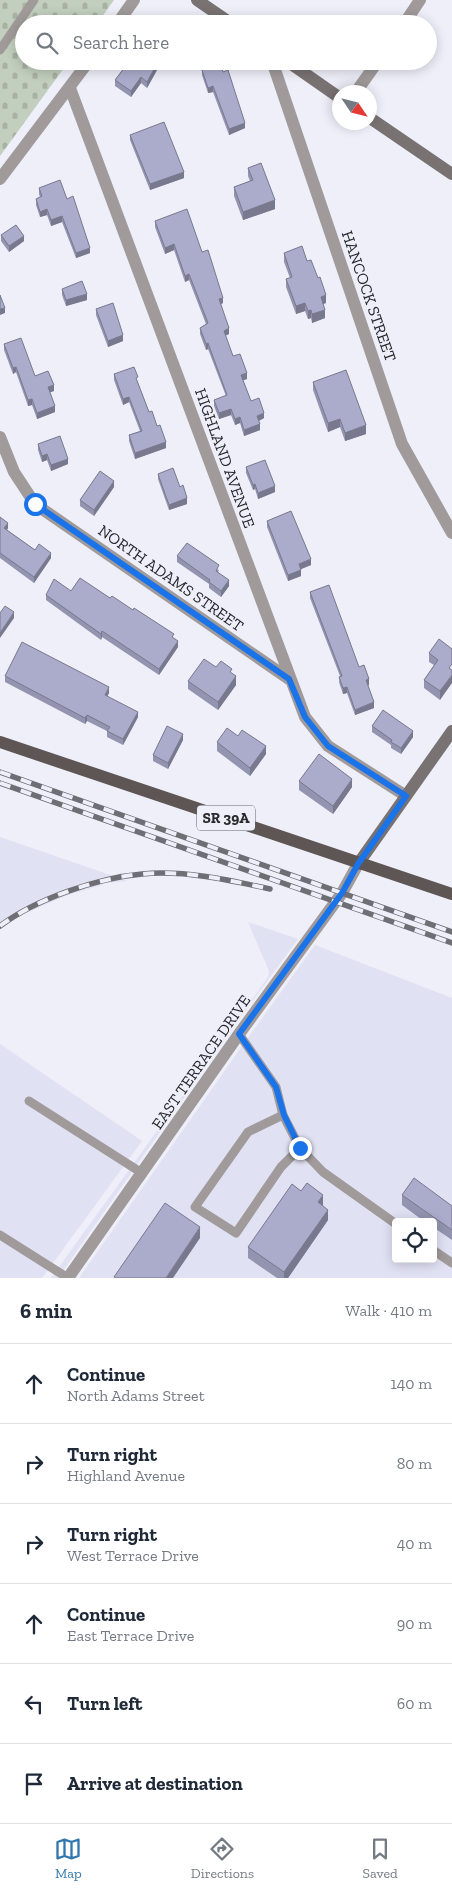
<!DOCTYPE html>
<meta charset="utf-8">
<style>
:root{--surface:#fff;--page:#f6f6f7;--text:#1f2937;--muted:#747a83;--line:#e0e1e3;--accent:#3277ac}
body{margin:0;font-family:"Zilla Slab",serif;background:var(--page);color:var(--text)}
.controls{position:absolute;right:15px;bottom:15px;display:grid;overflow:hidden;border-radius:5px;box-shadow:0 2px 12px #0003}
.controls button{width:45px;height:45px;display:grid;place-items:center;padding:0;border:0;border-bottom:1px solid var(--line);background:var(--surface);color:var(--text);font:25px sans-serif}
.compass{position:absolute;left:332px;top:85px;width:45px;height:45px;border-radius:50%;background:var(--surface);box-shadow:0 2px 12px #0003;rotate:125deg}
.stop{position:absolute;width:15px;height:15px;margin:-11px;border:4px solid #1a73e8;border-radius:50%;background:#fff}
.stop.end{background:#1a73e8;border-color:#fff;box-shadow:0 1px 5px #0008}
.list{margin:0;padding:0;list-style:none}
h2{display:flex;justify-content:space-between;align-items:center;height:65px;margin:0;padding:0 20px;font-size:21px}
h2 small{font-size:16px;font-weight:400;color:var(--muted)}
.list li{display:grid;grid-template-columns:32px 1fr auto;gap:15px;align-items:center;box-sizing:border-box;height:80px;padding:0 20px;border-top:1px solid var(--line)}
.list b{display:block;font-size:19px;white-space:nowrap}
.list p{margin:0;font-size:16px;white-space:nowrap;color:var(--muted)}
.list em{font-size:16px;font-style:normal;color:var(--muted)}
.icon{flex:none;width:28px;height:28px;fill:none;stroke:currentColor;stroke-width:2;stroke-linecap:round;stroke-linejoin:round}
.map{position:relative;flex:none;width:452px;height:1278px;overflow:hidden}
.search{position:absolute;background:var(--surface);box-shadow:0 2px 12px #0003;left:15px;right:15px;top:15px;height:55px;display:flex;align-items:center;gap:12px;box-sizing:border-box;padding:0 18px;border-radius:28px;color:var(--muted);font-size:19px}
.sheet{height:545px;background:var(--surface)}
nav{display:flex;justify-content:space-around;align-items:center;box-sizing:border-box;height:70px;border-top:1px solid var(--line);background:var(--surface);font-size:14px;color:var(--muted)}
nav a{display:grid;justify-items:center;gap:2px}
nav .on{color:var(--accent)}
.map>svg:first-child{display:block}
.built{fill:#e0e1f3;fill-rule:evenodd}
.cemetery{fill:url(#cemetery-stones)}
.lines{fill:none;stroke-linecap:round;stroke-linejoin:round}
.lane{stroke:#a09a9a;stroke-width:9}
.street{stroke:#a09a9a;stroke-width:12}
.secondary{stroke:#797272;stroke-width:12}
.primary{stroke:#5e5555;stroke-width:12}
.rail-casing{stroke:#6e6e74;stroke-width:5.5}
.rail{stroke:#eeeff9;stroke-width:4;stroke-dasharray:11;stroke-linecap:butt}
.wall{fill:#9394af}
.shaded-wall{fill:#78788e}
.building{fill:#abaccb;stroke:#78788e}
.route{stroke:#1a73e8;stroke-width:6}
.labels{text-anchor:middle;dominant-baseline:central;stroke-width:4;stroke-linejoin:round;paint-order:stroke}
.shield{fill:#eeeff9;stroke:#63646a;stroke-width:1}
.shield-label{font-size:15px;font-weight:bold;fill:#28282c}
.street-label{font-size:16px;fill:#28282c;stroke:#eeeff9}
</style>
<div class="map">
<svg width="452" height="1278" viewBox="0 0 452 1278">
<defs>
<pattern id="cemetery-stones" width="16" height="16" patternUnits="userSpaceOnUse" patternTransform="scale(1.25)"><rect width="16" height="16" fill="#c2cfbe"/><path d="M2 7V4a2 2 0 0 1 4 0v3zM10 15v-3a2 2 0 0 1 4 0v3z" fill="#a7b2a3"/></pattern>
</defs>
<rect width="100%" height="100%" fill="#eeeff9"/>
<!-- built -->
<g class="built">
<path d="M 0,837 L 128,881 L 108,883 L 68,895 L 21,915 L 0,930 Z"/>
<path d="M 248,922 L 298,939 L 232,1029 L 58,1278 L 51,1278 L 268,977 L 269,971 Z"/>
<path d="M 315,945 L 452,998 L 452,1278 L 79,1278 L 247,1039 ZM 396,1222 L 433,1222 L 433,1259 L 396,1259 Z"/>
<path d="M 0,1044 L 142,1141 L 42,1278 L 0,1278 Z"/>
</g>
<!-- cemetery -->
<path class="cemetery" d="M 0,0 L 114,0 L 97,24 L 24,24 L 24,61 L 69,61 L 0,156 Z"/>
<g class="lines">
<!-- lane -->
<g class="lane">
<path d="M 0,50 L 34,0"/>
<path d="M 239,1034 L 276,1087 L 283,1115 L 300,1148 L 323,1172 L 396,1224"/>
<path d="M 29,1101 L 142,1173"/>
<path d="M 283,1115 L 248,1132 L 195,1207 L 236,1233 L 281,1167 L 300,1148"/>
<path d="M 0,1235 L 68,1278"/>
<path d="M 433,1250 L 452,1263"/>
</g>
<!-- street -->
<g class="street">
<path d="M 117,24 L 134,0"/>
<path d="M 404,24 L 420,0"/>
<path d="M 272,61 L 402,444 L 452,533"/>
<path d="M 70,88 L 305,717 L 328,746 L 406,796"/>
<path d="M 356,92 L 378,61"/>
<path d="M 0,179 L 89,61"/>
<path d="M 0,437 L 14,472 L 35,504 L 289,679"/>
<path d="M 68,1278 L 239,1034 L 342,893 L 358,864"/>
</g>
<!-- secondary -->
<g class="secondary">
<path d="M 197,0 L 232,24"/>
<path d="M 287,61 L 340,98"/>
<path d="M 370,118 L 452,174"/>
<path d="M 358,864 L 452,731"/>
</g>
<!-- primary -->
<path class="primary" d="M 0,742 L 452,894"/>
<!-- rail casing -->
<g class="rail-casing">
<g id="rail">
<path d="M 0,772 L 452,932"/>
<path d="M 0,783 L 452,943"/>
<path d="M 0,926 C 36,899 97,878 142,874 C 184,870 229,880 270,889"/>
</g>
</g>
<!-- rail -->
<use href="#rail" class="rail"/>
</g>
<!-- wall -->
<g class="wall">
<path d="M 125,63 L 157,70 L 147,88 L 141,83 L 131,97 L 115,86 L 115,80 L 125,66 Z"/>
<path d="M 202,70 L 245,128 L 229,135 L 213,92 L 208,93 L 202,75 Z"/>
<path d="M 130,135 L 184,178 L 150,190 L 130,140 Z"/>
<path d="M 248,168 L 275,209 L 243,220 L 234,196 L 234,187 L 250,181 L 248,176 Z"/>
<path d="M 39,188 L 67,199 L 90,253 L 76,258 L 62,222 L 51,226 L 47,215 L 40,217 L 36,205 L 36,199 L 40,197 L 39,194 Z"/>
<path d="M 155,221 L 202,252 L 223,303 L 221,304 L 229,334 L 225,336 L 233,356 L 247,379 L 243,380 L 251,401 L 264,418 L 258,421 L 260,430 L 244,436 L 240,423 L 235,425 L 231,415 L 219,419 L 214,406 L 214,400 L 226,396 L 208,349 L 206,350 L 200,334 L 200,328 L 206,324 L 189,280 L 185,282 L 174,250 L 165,254 L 155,227 Z"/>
<path d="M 1,235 L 24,241 L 9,252 L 1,241 Z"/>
<path d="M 284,253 L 307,261 L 326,303 L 323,304 L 325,318 L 312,323 L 311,318 L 308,319 L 305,311 L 296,314 L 286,287 L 286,279 L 290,278 L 284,262 Z"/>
<path d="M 62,289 L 87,300 L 66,306 L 62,295 Z"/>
<path d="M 96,309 L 123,341 L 108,347 L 96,315 Z"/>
<path d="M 4,344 L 35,376 L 54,391 L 50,392 L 55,412 L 37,419 L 32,405 L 28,406 L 16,372 L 13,374 L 4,350 Z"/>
<path d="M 114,374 L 138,383 L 149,412 L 166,448 L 135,459 L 129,441 L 129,435 L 140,431 L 129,402 L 123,405 L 114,380 Z"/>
<path d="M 313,382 L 366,434 L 345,441 L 340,427 L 328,432 L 313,390 Z"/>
<path d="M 38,444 L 68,464 L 51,471 L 47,460 L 42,462 L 38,450 Z"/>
<path d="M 246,467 L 275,492 L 258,499 L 255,489 L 253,490 L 246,473 Z"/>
<path d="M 158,474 L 180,487 L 187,504 L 169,510 L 158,479 Z"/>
<path d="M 114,487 L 94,516 L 80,506 L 80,500 Z"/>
<path d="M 0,517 L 8,528 L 7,530 L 35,550 L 51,558 L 34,583 L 0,558 Z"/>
<path d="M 267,521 L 311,565 L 300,569 L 301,576 L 288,581 L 267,527 Z"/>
<path d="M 177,556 L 219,570 L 218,572 L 229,586 L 221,597 L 209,588 L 209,584 L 177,562 Z"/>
<path d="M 71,591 L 110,598 L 178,647 L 159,675 L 102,637 L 101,640 L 46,600 L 46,595 Z"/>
<path d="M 310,592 L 369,685 L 368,685 L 374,708 L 355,715 L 347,693 L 343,694 L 339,682 L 340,676 L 310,598 Z"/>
<path d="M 452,649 L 440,700 L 424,688 L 424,680 L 434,665 L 429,662 L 429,653 Z"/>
<path d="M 216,667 L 232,674 L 236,685 L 218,710 L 188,689 L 188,681 Z"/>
<path d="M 5,676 L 109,693 L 107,696 L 138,717 L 123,745 L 107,737 L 107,731 L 87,721 L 85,724 L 5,682 Z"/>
<path d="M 372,726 L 413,737 L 401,754 L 391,748 L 391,745 L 372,732 Z"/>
<path d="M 183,740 L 168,769 L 153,761 L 153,755 Z"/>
<path d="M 217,742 L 266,754 L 250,776 L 217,751 Z"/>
<path d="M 299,781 L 352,787 L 333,814 L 299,790 Z"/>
<path d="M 301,1191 L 323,1205 L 328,1220 L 288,1278 L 277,1278 L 248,1258 L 248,1247 Z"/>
<path d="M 402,1195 L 452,1206 L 452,1240 L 433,1227 L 433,1222 L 425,1222 L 402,1205 Z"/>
</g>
<!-- shaded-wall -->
<g class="shaded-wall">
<path d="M 157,64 L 157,70 L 147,88 L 147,82 Z"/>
<path d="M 141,77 L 141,83 L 131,97 L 131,91 Z"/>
<path d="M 213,86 L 213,92 L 208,93 L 208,88 Z"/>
<path d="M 245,123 L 245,128 L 229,135 L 229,129 Z"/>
<path d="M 184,172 L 184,178 L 150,190 L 150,184 Z"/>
<path d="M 275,200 L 275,209 L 243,220 L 243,212 Z"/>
<path d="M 47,209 L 47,215 L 40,217 L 40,212 Z"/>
<path d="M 62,216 L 62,222 L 51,226 L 51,220 Z"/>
<path d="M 24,236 L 24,241 L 9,252 L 9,246 Z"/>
<path d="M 174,244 L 174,250 L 165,254 L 165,248 Z"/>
<path d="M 90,248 L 90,253 L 76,258 L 76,253 Z"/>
<path d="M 189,274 L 189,280 L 185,282 L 185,276 Z"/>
<path d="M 87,294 L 87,300 L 66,306 L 66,300 Z"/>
<path d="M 326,295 L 326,303 L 321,305 L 321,297 Z"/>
<path d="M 223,298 L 223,303 L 219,305 L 219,299 Z"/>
<path d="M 305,303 L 305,311 L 296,314 L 296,306 Z"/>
<path d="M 5,308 L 5,313 L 0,315 L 0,309 Z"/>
<path d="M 311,310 L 311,318 L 308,319 L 308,311 Z"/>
<path d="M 325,310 L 325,318 L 312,323 L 312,314 Z"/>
<path d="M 229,328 L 229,334 L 224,336 L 224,331 Z"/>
<path d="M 123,335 L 123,341 L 108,347 L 108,341 Z"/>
<path d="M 208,343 L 208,349 L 206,350 L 206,344 Z"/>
<path d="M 16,367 L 16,372 L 13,374 L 13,368 Z"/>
<path d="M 247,373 L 247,379 L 241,381 L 241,375 Z"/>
<path d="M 54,385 L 54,391 L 48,393 L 48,387 Z"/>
<path d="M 129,397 L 129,402 L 123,405 L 123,399 Z"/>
<path d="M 32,399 L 32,405 L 28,406 L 28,400 Z"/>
<path d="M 55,406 L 55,412 L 37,419 L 37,413 Z"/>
<path d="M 231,409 L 231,415 L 219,419 L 219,413 Z"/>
<path d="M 264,413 L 264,418 L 257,422 L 257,416 Z"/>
<path d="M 240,417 L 240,423 L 235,425 L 235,419 Z"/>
<path d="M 340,419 L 340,427 L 328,432 L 328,423 Z"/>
<path d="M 260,424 L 260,430 L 244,436 L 244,430 Z"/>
<path d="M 366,425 L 366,434 L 345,441 L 345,433 Z"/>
<path d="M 166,442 L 166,448 L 135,459 L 135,453 Z"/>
<path d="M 47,454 L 47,460 L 42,462 L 42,456 Z"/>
<path d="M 68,459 L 68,464 L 51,471 L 51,465 Z"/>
<path d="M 114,481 L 114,487 L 94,516 L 94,510 Z"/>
<path d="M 255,484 L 255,489 L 253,490 L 253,485 Z"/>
<path d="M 275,486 L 275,492 L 258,499 L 258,493 Z"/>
<path d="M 187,498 L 187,504 L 169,510 L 169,505 Z"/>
<path d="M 8,523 L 8,528 L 4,534 L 4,528 Z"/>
<path d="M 51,553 L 51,558 L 34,583 L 34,577 Z"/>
<path d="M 311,559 L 311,565 L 299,570 L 299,564 Z"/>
<path d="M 301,570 L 301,576 L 288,581 L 288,575 Z"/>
<path d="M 229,580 L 229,586 L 221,597 L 221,591 Z"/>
<path d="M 14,612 L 14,618 L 0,638 L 0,633 Z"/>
<path d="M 102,631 L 102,637 L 101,640 L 101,634 Z"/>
<path d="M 178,641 L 178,647 L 159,675 L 159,669 Z"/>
<path d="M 452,675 L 452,683 L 440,700 L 440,691 Z"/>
<path d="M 236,676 L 236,685 L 218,710 L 218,702 Z"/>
<path d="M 369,679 L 369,685 L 366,686 L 366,680 Z"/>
<path d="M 109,687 L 109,693 L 105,701 L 105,695 Z"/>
<path d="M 347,687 L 347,693 L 343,694 L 343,688 Z"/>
<path d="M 374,702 L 374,708 L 355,715 L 355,710 Z"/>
<path d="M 138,712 L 138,717 L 123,745 L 123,739 Z"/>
<path d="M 87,715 L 87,721 L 85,724 L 85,718 Z"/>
<path d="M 413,731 L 413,737 L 401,754 L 401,748 Z"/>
<path d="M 183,734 L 183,740 L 168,769 L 168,763 Z"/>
<path d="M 266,746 L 266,754 L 250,776 L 250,768 Z"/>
<path d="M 352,779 L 352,787 L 333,814 L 333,806 Z"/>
<path d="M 323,1195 L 323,1205 L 318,1213 L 318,1202 Z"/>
<path d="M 328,1210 L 328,1220 L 288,1278 L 284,1278 L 284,1272 Z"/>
<path d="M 200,1227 L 200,1238 L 173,1278 L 166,1278 Z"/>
</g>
<!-- building -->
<g class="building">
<path d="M 127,61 L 152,61 L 157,64 L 147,82 L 141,77 L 131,91 L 115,80 L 126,66 L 125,63 Z"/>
<path d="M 220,63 L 223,72 L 228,70 L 245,123 L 229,129 L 213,86 L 208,88 L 202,70 Z"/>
<path d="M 164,122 L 184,172 L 150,184 L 130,135 Z"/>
<path d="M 261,163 L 275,200 L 243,212 L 234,187 L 253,180 L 248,168 Z"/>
<path d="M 60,180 L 67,199 L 73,196 L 90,248 L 76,253 L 62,216 L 51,220 L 47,209 L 40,212 L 36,199 L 42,196 L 39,188 Z"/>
<path d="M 187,209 L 202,252 L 208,250 L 223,298 L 219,299 L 229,328 L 224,331 L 233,356 L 240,354 L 247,373 L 241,375 L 251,401 L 259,398 L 264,413 L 257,416 L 260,424 L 244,430 L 240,417 L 235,419 L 231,409 L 219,413 L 214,400 L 227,395 L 208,343 L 206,344 L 200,328 L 208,323 L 189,274 L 185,276 L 174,244 L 165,248 L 155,221 Z"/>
<path d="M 16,225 L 24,236 L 9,246 L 1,235 Z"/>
<path d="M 302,246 L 307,261 L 311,260 L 318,278 L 320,277 L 326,295 L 321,297 L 325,310 L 312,314 L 311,310 L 308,311 L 305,303 L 296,306 L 286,279 L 292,277 L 284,253 Z"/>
<path d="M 82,281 L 87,294 L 66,300 L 62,289 Z"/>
<path d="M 0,295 L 5,308 L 0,309 Z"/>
<path d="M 113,303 L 123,335 L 108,341 L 96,309 Z"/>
<path d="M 21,338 L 35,376 L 48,371 L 54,385 L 48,387 L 55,406 L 37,413 L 32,399 L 28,400 L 16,367 L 13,368 L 4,344 Z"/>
<path d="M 134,367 L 138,377 L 136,378 L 149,412 L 152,411 L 157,426 L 160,425 L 166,442 L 135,453 L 129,435 L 142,431 L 129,397 L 123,399 L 114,374 Z"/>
<path d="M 346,370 L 366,425 L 345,433 L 340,419 L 328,423 L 313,382 Z"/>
<path d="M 60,436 L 68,459 L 51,465 L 47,454 L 42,456 L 38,444 Z"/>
<path d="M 265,460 L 275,486 L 258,493 L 255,484 L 253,485 L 246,467 Z"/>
<path d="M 173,468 L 180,487 L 183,485 L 187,498 L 169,505 L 158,474 Z"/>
<path d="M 100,471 L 114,481 L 94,510 L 80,500 Z"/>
<path d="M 291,511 L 311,559 L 299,564 L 301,570 L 288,575 L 267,521 Z"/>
<path d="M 0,517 L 8,523 L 4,528 L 35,550 L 39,544 L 51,553 L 34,577 L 0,553 Z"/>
<path d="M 187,543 L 219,565 L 216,571 L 229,580 L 221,591 L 209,582 L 210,580 L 177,556 Z"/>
<path d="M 80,578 L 110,598 L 112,596 L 133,610 L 134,608 L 174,634 L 172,637 L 178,641 L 159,669 L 102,631 L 101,634 L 46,595 L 54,579 L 71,591 Z"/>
<path d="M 329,585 L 359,667 L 364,665 L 369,679 L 366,680 L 374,702 L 355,710 L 347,687 L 343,688 L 339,677 L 342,676 L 310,592 Z"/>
<path d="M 5,606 L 14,612 L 0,633 L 0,613 Z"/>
<path d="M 439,639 L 452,649 L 452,664 L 449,668 L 452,670 L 452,675 L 440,691 L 424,680 L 438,660 L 429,653 Z"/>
<path d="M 22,642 L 109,687 L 105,695 L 138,712 L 123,739 L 107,731 L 110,727 L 87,715 L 85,718 L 5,676 Z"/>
<path d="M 204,659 L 216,667 L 221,661 L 232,669 L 230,672 L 236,676 L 218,702 L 188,681 Z"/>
<path d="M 383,710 L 413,731 L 401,748 L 391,742 L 392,740 L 372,726 Z"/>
<path d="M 167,726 L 183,734 L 168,763 L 153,755 Z"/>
<path d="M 227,728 L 238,736 L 242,730 L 266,746 L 250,768 L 217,742 Z"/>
<path d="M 319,754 L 352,779 L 333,806 L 299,781 Z"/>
<path d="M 414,1178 L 452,1206 L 452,1230 L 402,1195 Z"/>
<path d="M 307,1183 L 323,1195 L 318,1202 L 328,1210 L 284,1272 L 248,1247 L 292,1184 L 301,1191 Z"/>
<path d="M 165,1203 L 200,1227 L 166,1278 L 116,1278 L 114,1277 Z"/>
</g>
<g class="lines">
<!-- route -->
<path class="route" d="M 35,504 L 289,679 L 305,717 L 328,746 L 406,796 L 358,864 L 342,893 L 239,1034 L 276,1087 L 284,1115 L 300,1148"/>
</g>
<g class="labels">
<!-- shield labels -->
<rect class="shield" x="197" y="805.5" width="58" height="25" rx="4"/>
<g class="shield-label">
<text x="226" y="818">SR 39A</text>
</g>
<!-- street labels -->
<g class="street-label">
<text transform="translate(369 296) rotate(71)">HANCOCK STREET</text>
<text transform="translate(225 458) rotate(70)">HIGHLAND AVENUE</text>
<text transform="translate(171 578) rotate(35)">NORTH ADAMS STREET</text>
<text transform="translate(201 1062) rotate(-55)">EAST TERRACE DRIVE</text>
</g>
</g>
</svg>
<div class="controls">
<button><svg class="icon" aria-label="locate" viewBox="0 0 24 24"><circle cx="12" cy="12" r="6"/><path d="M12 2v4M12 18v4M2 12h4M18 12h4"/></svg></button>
</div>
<svg class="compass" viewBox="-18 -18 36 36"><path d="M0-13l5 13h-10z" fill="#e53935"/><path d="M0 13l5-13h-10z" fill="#747a83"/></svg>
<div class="stop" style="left:35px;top:504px"></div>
<div class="stop end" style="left:300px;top:1148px"></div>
<div class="search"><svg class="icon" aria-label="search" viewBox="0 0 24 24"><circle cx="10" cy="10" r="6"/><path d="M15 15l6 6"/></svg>Search here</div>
</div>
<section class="sheet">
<h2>6 min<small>Walk · 410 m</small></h2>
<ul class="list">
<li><svg class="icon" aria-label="ahead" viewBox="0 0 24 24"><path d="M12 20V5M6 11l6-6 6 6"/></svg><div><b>Continue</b><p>North Adams Street</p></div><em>140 m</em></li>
<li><svg class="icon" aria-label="right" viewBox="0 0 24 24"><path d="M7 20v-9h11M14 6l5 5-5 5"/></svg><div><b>Turn right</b><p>Highland Avenue</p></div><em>80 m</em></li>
<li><svg class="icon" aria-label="right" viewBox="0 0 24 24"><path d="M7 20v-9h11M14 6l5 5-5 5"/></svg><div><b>Turn right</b><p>West Terrace Drive</p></div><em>40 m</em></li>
<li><svg class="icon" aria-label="ahead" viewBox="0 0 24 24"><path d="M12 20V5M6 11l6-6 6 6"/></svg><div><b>Continue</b><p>East Terrace Drive</p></div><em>90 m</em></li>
<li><svg class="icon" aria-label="left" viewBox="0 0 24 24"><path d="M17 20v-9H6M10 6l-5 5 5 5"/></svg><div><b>Turn left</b></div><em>60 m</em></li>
<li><svg class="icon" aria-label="arrive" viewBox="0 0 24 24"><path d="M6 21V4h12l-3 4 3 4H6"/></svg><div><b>Arrive at destination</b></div></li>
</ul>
</section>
<nav>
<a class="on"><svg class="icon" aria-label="map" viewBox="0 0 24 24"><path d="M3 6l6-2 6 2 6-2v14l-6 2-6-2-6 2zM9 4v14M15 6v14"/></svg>Map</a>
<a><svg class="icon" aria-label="directions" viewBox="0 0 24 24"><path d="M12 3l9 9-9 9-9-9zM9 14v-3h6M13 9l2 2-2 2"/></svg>Directions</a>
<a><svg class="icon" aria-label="saved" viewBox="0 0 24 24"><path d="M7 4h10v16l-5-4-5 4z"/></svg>Saved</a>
</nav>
